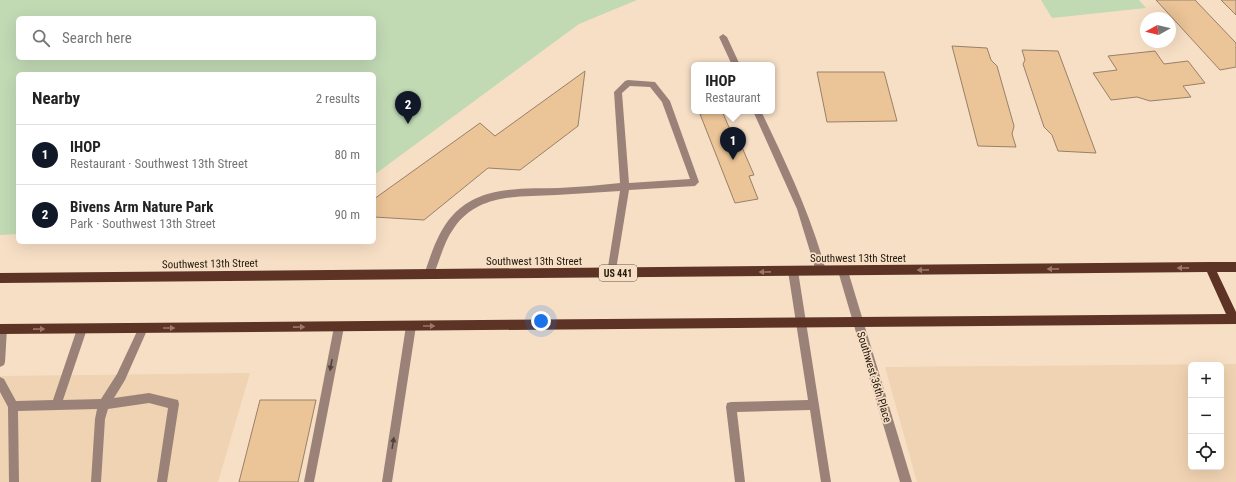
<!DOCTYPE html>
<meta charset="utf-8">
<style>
:root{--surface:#fff;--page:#f2f2f2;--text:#222;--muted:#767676;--line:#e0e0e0;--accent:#111827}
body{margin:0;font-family:"Roboto Condensed",sans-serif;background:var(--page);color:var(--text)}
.controls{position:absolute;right:12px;bottom:12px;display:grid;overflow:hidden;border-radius:6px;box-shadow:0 4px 16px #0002}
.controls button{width:36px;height:36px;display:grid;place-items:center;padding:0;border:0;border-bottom:1px solid var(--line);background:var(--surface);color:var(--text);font:20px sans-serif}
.compass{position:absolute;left:1140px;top:12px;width:36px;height:36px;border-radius:50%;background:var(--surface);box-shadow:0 4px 16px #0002;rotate:262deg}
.you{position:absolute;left:541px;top:321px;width:14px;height:14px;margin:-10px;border:3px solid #fff;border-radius:50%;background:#1a73e8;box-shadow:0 0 0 6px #1a73e833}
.badge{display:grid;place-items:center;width:26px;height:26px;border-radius:50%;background:var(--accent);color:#fff;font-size:13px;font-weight:700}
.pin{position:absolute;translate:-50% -33px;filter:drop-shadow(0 1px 2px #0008)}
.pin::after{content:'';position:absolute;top:21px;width:14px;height:12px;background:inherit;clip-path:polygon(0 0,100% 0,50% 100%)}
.popup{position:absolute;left:691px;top:62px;width:84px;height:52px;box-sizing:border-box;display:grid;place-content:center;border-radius:6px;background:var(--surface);filter:drop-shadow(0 1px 3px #0005);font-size:13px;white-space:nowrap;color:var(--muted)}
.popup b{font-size:15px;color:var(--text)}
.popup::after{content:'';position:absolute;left:50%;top:100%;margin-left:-8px;border:8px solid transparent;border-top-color:var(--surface)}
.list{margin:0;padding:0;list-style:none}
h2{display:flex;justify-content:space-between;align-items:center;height:52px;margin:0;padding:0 16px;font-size:17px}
h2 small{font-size:13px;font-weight:400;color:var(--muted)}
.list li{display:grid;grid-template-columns:26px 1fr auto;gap:12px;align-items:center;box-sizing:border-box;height:60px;padding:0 16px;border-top:1px solid var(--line)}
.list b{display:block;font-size:15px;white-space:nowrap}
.list p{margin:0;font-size:13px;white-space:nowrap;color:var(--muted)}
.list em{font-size:13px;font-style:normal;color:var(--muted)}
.icon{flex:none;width:22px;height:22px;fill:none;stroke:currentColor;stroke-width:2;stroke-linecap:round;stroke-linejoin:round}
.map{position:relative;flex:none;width:1236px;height:482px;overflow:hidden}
.search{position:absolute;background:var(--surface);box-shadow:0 4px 16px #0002;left:16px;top:16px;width:360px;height:44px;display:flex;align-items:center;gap:10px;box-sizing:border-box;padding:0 14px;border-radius:6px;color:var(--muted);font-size:15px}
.panel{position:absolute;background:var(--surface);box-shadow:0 4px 16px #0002;left:16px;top:72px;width:360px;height:172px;border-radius:6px}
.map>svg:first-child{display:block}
.built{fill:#f0d3b2;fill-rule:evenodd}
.green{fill:#c1dab4;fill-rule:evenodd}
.building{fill:#ebc497;stroke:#978169}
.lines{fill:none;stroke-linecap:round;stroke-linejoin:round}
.service{fill:#9b8279;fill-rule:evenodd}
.minor{fill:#9b8279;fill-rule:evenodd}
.primary{fill:#5c3325;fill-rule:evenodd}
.oneway{fill:#9a7865}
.oneway2{fill:#524339}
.labels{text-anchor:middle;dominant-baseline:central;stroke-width:3.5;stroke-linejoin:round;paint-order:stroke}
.shield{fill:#f7dfc5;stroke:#625446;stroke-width:1}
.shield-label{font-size:10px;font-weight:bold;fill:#22190f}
.street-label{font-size:11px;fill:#22190f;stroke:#f7dfc5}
</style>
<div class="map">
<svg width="1236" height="482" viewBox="0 0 1236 482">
<rect width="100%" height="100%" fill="#f7dfc5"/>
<!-- built -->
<g class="built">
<path d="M 1236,364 L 1236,482 L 917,482 L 885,367 ZM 1191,365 L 1221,365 L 1221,467 L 1191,467 Z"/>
<path d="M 250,373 L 218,482 L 0,482 L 0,376 Z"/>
</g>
<!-- green -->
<g class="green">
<path d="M 0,0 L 637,0 L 579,24 L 374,175 L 374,74 L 18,74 L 18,234 L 0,235 ZM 18,18 L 374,18 L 374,58 L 18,58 Z"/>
<path d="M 1041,0 L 1139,0 L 1146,8 L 1052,18 Z"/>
</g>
<!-- building -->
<g class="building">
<path d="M 1156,0 L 1195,0 L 1236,43 L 1236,67 L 1220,70 Z"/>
<path d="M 1221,0 L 1236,0 L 1236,15 Z"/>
<path d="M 952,46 L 987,48 L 991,60 L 997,66 L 1014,126 L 1012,134 L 1016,147 L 978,146 Z"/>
<path d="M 1022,50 L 1058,51 L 1096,153 L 1058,151 L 1052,135 L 1044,127 L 1023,64 L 1025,60 Z"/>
<path d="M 1155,51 L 1164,64 L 1188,61 L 1205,83 L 1183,86 L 1191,97 L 1150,101 L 1137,97 L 1111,100 L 1093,73 L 1117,70 L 1108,56 Z"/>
<path d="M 585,71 L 578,126 L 520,170 L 488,168 L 424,220 L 374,217 L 374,199 L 480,123 L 495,136 Z"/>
<path d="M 817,72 L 884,72 L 897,121 L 827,122 Z"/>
<path d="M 722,111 L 737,146 L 741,145 L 754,175 L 749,176 L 758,199 L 735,203 L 700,114 Z"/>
<path d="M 260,400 L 316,400 L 298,482 L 239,482 Z"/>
</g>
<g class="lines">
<!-- service -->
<g class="service">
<path d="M 723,34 L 727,37 L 740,65 L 732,65 L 719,37 Z"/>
<path d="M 628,80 L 655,82 L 670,101 L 699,182 L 695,186 L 629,190 L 615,276 L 612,277 L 609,276 L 607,273 L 620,191 C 599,192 578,194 556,195 C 519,197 478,193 454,228 C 443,243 440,261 432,278 L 429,279 L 426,278 L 424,275 C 431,254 438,231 453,215 C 480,185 523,189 559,188 C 580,187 600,185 620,183 L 614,92 L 625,81 ZM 630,86 L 650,87 L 662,102 L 690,179 L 629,183 L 622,93 Z"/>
<path d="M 753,111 L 761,111 C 786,163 811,215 826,271 L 824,274 L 821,275 L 818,274 L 816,271 L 797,209 Z"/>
<path d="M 793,267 L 796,268 L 798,271 L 831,482 L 821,482 L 810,410 L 737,412 L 745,482 L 735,482 L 726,407 L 727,403 L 731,402 L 808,400 L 788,271 L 790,268 Z"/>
<path d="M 411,322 L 414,323 L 416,326 L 392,482 L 382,482 L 406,326 L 408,323 Z"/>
<path d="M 339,323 L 342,324 L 344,327 L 314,482 L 304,482 L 334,327 L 336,324 Z"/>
<path d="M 2,324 L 5,326 L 7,329 L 5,362 L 4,365 L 0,367 L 0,325 Z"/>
<path d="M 82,324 L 85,326 L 87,329 L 63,400 L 101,399 L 117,374 L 140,325 L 143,324 L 146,325 L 148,328 L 125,380 L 114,398 L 149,393 L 178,400 L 179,404 L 167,482 L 157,482 L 168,408 L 149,403 L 108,409 L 105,419 L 101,482 L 91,482 L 95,419 L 97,409 L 18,411 L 19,482 L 9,482 L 8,407 L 0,392 L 0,377 L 4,379 L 16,401 L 53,400 L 77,329 L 79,326 Z"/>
</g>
<!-- minor -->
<path class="minor" d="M 843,266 L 847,268 L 848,271 L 912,482 L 900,482 L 838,271 L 839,268 Z"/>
<!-- primary -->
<path class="primary" d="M 1210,262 L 1236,262 L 1236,272 L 1217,272 L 1236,312 L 1236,324 L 0,334 L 0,324 L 1226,314 L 1207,272 L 0,283 L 0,273 Z"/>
</g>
<!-- one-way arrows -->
<defs><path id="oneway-solid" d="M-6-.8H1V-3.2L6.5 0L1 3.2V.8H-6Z"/></defs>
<g class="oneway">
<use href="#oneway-solid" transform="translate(1183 268) rotate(179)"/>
<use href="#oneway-solid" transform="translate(1053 269) rotate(179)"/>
<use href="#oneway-solid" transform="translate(923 270) rotate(179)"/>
<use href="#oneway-solid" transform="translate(765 272) rotate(179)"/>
<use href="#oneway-solid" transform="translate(429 326)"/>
<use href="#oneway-solid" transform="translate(299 327) rotate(-1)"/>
<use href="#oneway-solid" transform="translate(169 328)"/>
<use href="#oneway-solid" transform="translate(39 329) rotate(-1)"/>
</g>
<g class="oneway2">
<use href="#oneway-solid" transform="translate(331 365) rotate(101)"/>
<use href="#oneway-solid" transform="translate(393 443) rotate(-81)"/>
</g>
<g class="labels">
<!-- shield labels -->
<rect class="shield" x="599" y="265" width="38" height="16" rx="3"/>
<g class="shield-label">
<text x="618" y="273">US 441</text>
</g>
<!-- street labels -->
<g class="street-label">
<text x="858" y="258">Southwest 13th Street</text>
<text x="534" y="261">Southwest 13th Street</text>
<text transform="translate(210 264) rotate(-1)">Southwest 13th Street</text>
<text transform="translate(874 377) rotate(73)">Southwest 36th Place</text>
</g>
</g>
</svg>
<div class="controls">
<button>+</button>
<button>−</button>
<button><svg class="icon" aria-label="locate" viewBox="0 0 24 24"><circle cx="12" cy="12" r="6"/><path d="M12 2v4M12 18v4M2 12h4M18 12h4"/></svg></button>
</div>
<svg class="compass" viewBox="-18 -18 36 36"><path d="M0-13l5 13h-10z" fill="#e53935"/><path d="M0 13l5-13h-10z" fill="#767676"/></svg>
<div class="you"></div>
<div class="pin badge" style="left:733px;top:160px">1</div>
<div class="popup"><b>IHOP</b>Restaurant</div>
<div class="pin badge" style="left:408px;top:124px">2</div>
<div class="search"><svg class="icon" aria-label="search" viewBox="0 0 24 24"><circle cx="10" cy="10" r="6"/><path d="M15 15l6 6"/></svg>Search here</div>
<section class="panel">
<h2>Nearby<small>2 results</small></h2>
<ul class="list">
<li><span class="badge">1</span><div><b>IHOP</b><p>Restaurant · Southwest 13th Street</p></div><em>80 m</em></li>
<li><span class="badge">2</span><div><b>Bivens Arm Nature Park</b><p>Park · Southwest 13th Street</p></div><em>90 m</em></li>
</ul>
</section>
</div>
